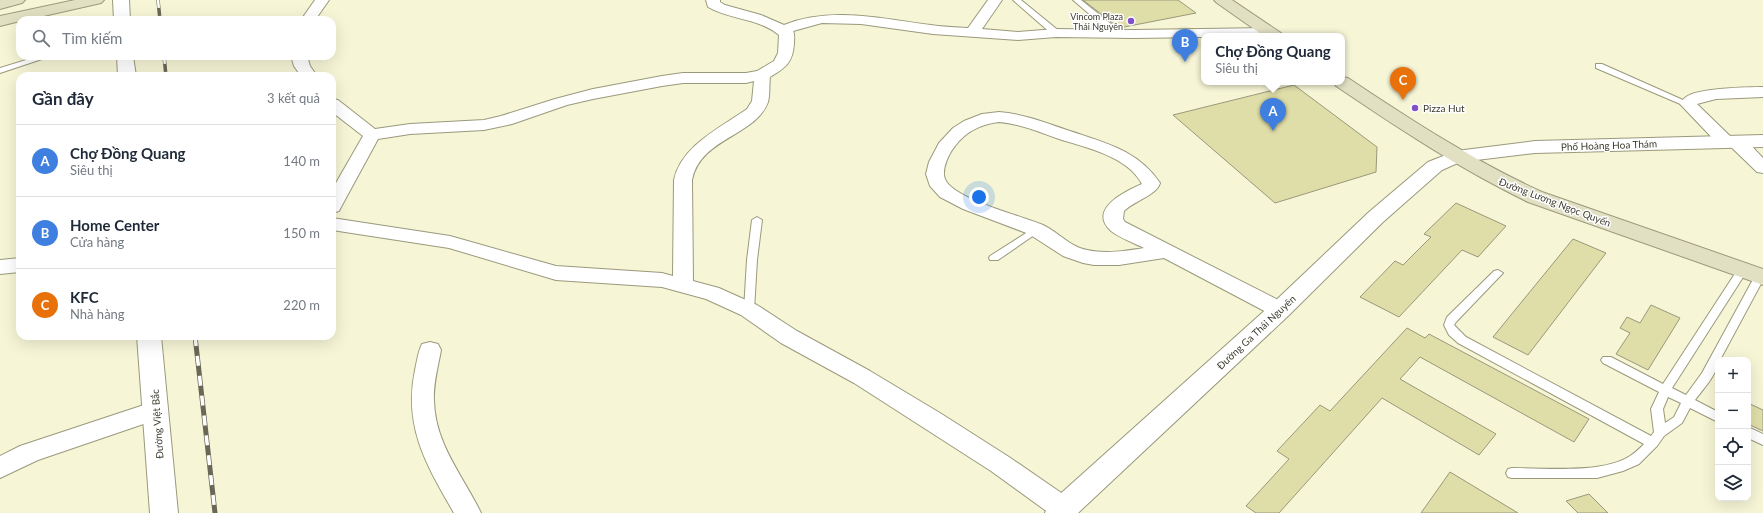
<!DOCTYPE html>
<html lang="vi">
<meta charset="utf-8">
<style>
:root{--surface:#fff;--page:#f6f6f7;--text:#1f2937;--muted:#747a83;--line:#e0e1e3;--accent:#2563eb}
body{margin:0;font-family:Lato,sans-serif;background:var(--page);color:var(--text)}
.controls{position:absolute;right:12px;bottom:12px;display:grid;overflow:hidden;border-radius:8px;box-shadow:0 4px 16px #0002}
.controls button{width:36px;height:36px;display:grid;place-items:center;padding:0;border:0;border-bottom:1px solid var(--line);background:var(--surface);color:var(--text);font:20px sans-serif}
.you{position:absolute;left:979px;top:197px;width:14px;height:14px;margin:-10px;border:3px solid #fff;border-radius:50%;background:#1a73e8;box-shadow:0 0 0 6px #1a73e833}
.badge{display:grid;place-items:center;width:26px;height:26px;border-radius:50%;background:var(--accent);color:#fff;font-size:13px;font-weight:700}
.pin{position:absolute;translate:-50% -33px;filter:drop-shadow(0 1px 2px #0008)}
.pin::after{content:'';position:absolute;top:21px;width:14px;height:12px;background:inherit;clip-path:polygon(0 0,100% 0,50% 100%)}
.popup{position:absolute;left:1201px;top:33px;width:144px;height:52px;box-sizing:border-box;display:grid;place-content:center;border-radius:8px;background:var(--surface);filter:drop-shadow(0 1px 3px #0005);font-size:13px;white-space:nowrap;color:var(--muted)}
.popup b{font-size:15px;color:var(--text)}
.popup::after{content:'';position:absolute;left:50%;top:100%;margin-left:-8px;border:8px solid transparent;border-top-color:var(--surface)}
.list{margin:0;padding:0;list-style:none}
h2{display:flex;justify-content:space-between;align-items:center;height:52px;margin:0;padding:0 16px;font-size:17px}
h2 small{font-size:13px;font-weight:400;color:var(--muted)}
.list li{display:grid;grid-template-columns:26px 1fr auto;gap:12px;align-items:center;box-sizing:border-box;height:72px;padding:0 16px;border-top:1px solid var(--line)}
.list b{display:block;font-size:15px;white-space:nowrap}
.list p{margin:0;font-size:13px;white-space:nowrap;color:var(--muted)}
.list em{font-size:13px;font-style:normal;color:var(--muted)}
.icon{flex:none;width:22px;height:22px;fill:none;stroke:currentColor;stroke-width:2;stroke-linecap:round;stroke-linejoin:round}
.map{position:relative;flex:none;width:1763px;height:513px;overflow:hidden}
.search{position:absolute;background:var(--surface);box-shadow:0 4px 16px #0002;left:16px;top:16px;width:320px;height:44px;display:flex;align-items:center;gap:10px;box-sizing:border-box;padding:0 14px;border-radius:12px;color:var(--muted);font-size:15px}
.panel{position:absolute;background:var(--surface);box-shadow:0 4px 16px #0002;left:16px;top:72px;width:320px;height:268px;border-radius:12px}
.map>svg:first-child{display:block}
.building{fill:#e0dea8;stroke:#99987b}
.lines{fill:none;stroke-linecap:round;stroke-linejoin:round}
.service-casing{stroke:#9b997c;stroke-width:2}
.minor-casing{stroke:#9b997c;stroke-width:2}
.tertiary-casing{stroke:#9b997c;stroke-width:2}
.secondary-casing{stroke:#9b997c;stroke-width:2}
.service{fill:#fff;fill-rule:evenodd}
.minor{fill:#fff;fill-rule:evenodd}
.tertiary{fill:#fff;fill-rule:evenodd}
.secondary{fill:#e2e0c3;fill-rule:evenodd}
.rail-far1-casing{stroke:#696857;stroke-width:3.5}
.rail-casing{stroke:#696857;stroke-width:5}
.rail-far1{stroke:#fff;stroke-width:2.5;stroke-dasharray:8;stroke-linecap:butt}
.rail{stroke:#fff;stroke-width:3.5;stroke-dasharray:10;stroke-linecap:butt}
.poi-dot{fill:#8250c8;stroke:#fff;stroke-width:1.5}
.labels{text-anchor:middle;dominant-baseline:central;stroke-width:3;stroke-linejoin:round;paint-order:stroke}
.far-poi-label{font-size:9px;fill:#3b3a2e;stroke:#fff;text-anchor:end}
.poi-label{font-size:10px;fill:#3b3a2e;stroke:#fff;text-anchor:start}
.street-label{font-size:10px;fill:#3b3a2e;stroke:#fff}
</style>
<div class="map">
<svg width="1763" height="513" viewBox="0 0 1763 513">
<rect width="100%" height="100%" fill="#f6f5d6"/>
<!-- building -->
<g class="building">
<path d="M 1083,0 L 1178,0 L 1196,13 L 1119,28 Z"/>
<path d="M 1294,85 L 1377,147 L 1376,172 L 1275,203 L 1173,115 Z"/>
<path d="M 1456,203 L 1506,226 L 1478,257 L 1462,250 L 1399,317 L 1360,297 L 1395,261 L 1403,265 L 1431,237 L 1424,234 Z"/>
<path d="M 1573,239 L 1606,253 L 1528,355 L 1493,337 Z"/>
<path d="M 1651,305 L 1680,318 L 1648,370 L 1616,354 L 1630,333 L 1620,328 L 1627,317 L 1640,323 Z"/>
<path d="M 1407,328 L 1425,338 L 1429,334 L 1589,419 L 1574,442 L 1420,357 L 1400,379 L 1496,434 L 1479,455 L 1382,398 L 1279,513 L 1256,513 L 1246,506 L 1289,459 L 1277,451 L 1320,405 L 1330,411 Z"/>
<path d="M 1748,403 L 1763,410 L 1763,431 L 1748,424 Z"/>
<path d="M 1450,472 L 1518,513 L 1421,513 Z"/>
<path d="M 1589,494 L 1608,513 L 1578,513 L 1566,501 Z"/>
</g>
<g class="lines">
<!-- service casing -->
<g class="service-casing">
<g id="service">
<path d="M 1013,0 L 1021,0 L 1059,31 L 1059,35 L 1053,35 Z"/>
<path d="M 1073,0 L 1081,0 L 1121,32 L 1121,36 L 1115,36 Z"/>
<path d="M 39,56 L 51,56 L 0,73 L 0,68 Z"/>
<path d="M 1596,64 L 1602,64 L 1692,104 L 1688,106 L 1685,106 L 1596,68 Z"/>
<path d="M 757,217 L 762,220 L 757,260 L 754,310 L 753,313 L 745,313 L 744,310 L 747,260 L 752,220 Z"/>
<path d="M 1037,226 L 1040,227 L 1042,229 L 1040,231 L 998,260 L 990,260 L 989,258 L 990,256 Z"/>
<path d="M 1742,268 L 1747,271 L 1672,388 L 1686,395 L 1702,373 L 1756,274 L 1763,273 L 1763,280 L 1720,360 L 1718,360 C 1718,374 1703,389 1695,400 L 1718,412 L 1718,422 L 1690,408 L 1682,423 L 1664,436 L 1657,446 L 1639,464 L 1623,471 L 1597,478 L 1512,478 L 1508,477 L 1506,473 L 1508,469 L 1512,468 C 1545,468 1602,474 1630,456 C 1635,453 1640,448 1644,444 L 1458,343 L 1449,335 L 1444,325 L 1447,317 L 1494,271 L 1498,270 L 1503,273 L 1456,322 L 1454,325 L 1466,337 L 1651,436 L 1654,432 L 1651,409 L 1659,392 L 1603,363 L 1601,360 L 1603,357 L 1611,357 L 1663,384 L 1738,269 ZM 1668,397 L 1681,403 L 1674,417 L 1665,423 L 1663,409 Z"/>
<path d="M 1748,427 L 1763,434 L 1763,445 L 1748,438 Z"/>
</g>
</g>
<!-- minor casing -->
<g class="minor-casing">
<g id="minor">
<path d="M 315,0 L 329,0 L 315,20 L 301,20 Z"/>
<path d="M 706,0 L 720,0 L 720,2 L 725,5 L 761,15 L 784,25 C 831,6 882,19 931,25 C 944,27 956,27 968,28 L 988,0 L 1002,0 L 982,29 L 1018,32 L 1056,29 L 1134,30 L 1268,28 L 1273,29 L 1275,32 L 1273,35 L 1270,36 L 1134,38 L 1056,37 L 1018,40 L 933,34 L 861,24 L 822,23 L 793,31 C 795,35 794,39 794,43 C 793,63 785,68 770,77 C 769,85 770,95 768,102 C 756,136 700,138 692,180 L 693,281 L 719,288 L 757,305 L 797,331 L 870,371 L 940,413 L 1009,457 L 1073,501 L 1077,509 L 1075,513 L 1049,513 L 991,471 L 854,383 L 781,343 L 741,315 L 706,299 L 662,287 L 556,280 L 449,248 L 332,230 L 332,218 L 450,236 L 556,266 L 662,273 L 673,276 L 674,180 C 681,146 720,128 747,109 L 752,101 L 754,81 L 746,83 L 683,83 L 662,86 L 593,99 L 567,105 L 512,124 L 484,130 L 410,134 L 378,139 L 341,207 L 339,211 L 332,213 L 332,190 L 363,136 L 332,112 L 332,99 L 338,100 L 375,129 L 410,124 L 484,120 L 501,116 L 555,99 L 593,89 L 662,76 L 683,73 L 746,73 L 757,71 L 774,61 L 778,53 L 779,35 C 759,18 730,20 708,7 Z"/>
<path d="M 291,56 L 307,56 L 310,66 L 317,76 L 301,76 L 294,66 Z"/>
<path d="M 1763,87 L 1763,97 L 1716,99 L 1697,104 L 1732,138 C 1744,135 1755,150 1763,158 L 1763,173 L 1757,172 L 1730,146 L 1726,147 L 1720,146 L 1680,104 C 1681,102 1683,99 1686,97 C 1697,88 1747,87 1763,87 Z"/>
<path d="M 999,112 C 1024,114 1046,123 1070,131 C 1105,143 1138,150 1160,183 C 1157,195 1134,201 1124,211 L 1123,219 L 1125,222 L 1288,305 L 1291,310 L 1288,315 L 1280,318 L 1272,315 L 1164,258 L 1119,265 L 1094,265 L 1083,263 L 1063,256 L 1029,234 L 963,209 L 940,197 L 930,186 L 926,174 L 929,162 L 939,143 L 953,128 L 964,121 L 982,114 ZM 999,122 C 1022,124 1041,133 1062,140 C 1088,148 1128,157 1142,184 C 1126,191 1087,209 1111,231 C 1120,238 1134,243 1144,248 C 1126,251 1106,254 1087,250 C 1070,247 1058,232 1043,225 C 1022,216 953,199 945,179 C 941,170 949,153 955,146 C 966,131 982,124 999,122 Z"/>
<path d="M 20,258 L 20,272 L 0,274 L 0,260 Z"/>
<path d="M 430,342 L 438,344 L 441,350 C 438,367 433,384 434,401 C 435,444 463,476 481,513 L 454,513 C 427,466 403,427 415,370 C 417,361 418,352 422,344 Z"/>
<path d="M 156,401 L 164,403 L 168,410 L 164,417 L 38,460 L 0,478 L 0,456 L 20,446 Z"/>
</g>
</g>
<!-- tertiary casing -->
<g class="tertiary-casing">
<g id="tertiary">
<path d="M 113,0 L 129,0 L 130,20 L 114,20 Z"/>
<path d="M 117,56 L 133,56 L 136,76 L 118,76 Z"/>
<path d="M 1763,135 L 1763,147 L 1535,153 L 1460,162 L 1442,170 L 1383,222 L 1288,316 L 1078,513 L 1045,513 L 1049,504 L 1272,304 L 1369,212 L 1428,162 L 1456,151 L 1535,141 Z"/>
<path d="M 137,336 L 161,336 L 178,513 L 150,513 Z"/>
</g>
</g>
<!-- secondary casing -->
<g class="secondary-casing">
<g id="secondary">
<path d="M 0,0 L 25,0 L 22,3 L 0,9 Z"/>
<path d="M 75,0 L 104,0 L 101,3 L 26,20 L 20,20 L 20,21 L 0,26 L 0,16 Z"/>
<path d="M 1214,0 L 1232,0 L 1281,33 L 1283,36 L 1264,36 L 1217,3 Z"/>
<path d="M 1342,77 L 1348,78 C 1411,120 1474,161 1542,192 L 1763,269 L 1763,285 L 1528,202 C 1460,169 1398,128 1336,86 L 1333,82 L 1342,82 Z"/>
</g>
</g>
<!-- service -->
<use href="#service" class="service"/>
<!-- minor -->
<use href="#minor" class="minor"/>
<!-- tertiary -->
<use href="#tertiary" class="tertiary"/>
<!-- secondary -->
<use href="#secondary" class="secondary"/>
<!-- rail-far1 casing -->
<g class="rail-far1-casing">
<g id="rail-far1">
<path d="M 158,0 L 160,20"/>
<path d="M 164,56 L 166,76"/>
</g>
</g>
<!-- rail casing -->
<g class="rail-casing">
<path id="rail" d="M 195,336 L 215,513"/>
</g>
<!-- rail-far1 -->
<use href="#rail-far1" class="rail-far1"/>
<!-- rail -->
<use href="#rail" class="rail"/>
</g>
<!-- markers -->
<g class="poi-dot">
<circle cx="1131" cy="21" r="4"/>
<circle cx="1415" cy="108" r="4"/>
</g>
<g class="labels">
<!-- far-poi labels -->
<g class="far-poi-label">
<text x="1123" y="16">Vincom Plaza<tspan x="1123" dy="10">Thái Nguyên</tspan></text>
</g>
<!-- poi labels -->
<g class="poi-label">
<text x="1423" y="108">Pizza Hut</text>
</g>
<!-- street labels -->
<g class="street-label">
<text transform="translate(1609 145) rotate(-2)">Phố Hoàng Hoa Thám</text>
<text transform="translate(1555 202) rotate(21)">Đường Lương Ngọc Quyến</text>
<text transform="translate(1256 332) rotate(-43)">Đường Ga Thái Nguyên</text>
<text transform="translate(157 424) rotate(-94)">Đường Việt Bắc</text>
</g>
</g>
</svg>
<div class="controls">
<button>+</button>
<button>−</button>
<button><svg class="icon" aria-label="locate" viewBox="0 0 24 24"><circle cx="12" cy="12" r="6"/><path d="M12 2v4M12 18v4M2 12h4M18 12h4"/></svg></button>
<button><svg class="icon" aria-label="layers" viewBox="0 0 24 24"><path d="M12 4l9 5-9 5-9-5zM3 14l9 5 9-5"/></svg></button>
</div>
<div class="you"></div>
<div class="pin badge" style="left:1273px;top:131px;background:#3f7fe0">A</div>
<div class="popup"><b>Chợ Đồng Quang</b>Siêu thị</div>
<div class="pin badge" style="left:1185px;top:62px;background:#3f7fe0">B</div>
<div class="pin badge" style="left:1403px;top:100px;background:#e8710a">C</div>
<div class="search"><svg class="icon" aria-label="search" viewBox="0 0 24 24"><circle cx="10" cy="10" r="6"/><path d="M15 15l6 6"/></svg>Tìm kiếm</div>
<section class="panel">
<h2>Gần đây<small>3 kết quả</small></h2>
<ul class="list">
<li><span class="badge" style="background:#3f7fe0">A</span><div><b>Chợ Đồng Quang</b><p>Siêu thị</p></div><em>140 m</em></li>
<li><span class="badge" style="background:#3f7fe0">B</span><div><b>Home Center</b><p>Cửa hàng</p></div><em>150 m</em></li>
<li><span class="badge" style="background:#e8710a">C</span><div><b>KFC</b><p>Nhà hàng</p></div><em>220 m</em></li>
</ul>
</section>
</div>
